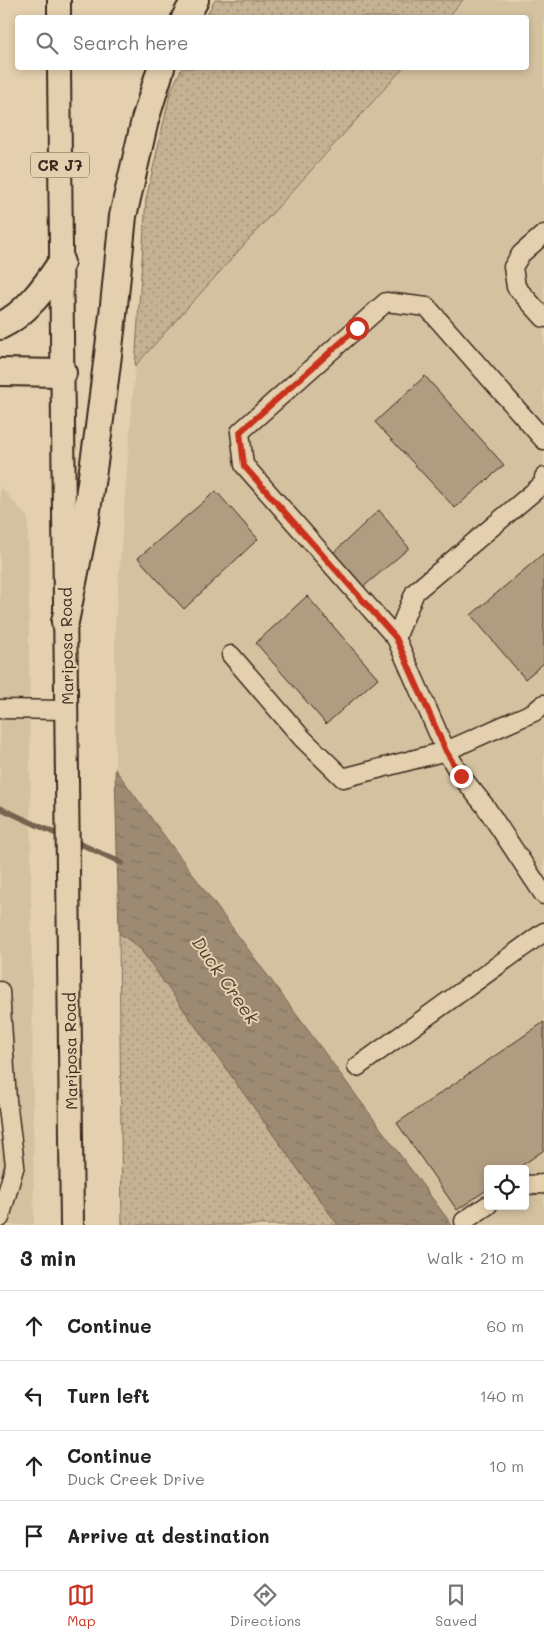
<!DOCTYPE html>
<meta charset="utf-8">
<style>
:root{--surface:#fff;--page:#f6f6f6;--text:#222;--muted:#767676;--line:#e0e0e0;--accent:#c8321e}
body{margin:0;font-family:Mali,sans-serif;background:var(--page);color:var(--text)}
.controls{position:absolute;right:15px;bottom:15px;display:grid;overflow:hidden;border-radius:5px;box-shadow:0 2px 8px #0003}
.controls button{width:45px;height:45px;display:grid;place-items:center;padding:0;border:0;border-bottom:1px solid var(--line);background:var(--surface);color:var(--text);font:25px sans-serif}
.stop{position:absolute;width:15px;height:15px;margin:-11px;border:4px solid #c8321e;border-radius:50%;background:#fff}
.stop.end{background:#c8321e;border-color:#fff;box-shadow:0 1px 5px #0008}
.list{margin:0;padding:0;list-style:none}
h2{display:flex;justify-content:space-between;align-items:center;height:65px;margin:0;padding:0 20px;font-size:21px}
h2 small{font-size:16px;font-weight:400;color:var(--muted)}
.list li{display:grid;grid-template-columns:32px 1fr auto;gap:15px;align-items:center;box-sizing:border-box;height:70px;padding:0 20px;border-top:1px solid var(--line)}
.list b{display:block;font-size:19px;white-space:nowrap}
.list p{margin:0;font-size:16px;white-space:nowrap;color:var(--muted)}
.list em{font-size:16px;font-style:normal;color:var(--muted)}
.icon{flex:none;width:28px;height:28px;fill:none;stroke:currentColor;stroke-width:2;stroke-linecap:round;stroke-linejoin:round}
.map{position:relative;flex:none;width:544px;height:1225px;overflow:hidden}
.search{position:absolute;background:var(--surface);box-shadow:0 2px 8px #0003;left:15px;right:15px;top:15px;height:55px;display:flex;align-items:center;gap:12px;box-sizing:border-box;padding:0 18px;border-radius:5px;color:var(--muted);font-size:19px}
.sheet{height:345px;background:var(--surface)}
nav{display:flex;justify-content:space-around;align-items:center;box-sizing:border-box;height:70px;border-top:1px solid var(--line);background:var(--surface);font-size:14px;color:var(--muted)}
nav a{display:grid;justify-items:center;gap:2px}
nav .on{color:var(--accent)}
.map>svg:first-child{display:block}
.built{fill:#d4c1a0;fill-rule:evenodd}
.grass{fill:url(#grass-dots);stroke:#806e59}
.water{fill:url(#water-ripples);stroke:#766450}
.lines{fill:none;stroke-linecap:round;stroke-linejoin:round}
.stream{stroke:#766450;stroke-width:5.5}
.building{fill:#b09d81;stroke:#3b2a1e}
.minor-casing{stroke:#3b2a1e;stroke-width:21}
.major-casing{stroke:#3b2a1e;stroke-width:26}
.highway-casing{stroke:#3b2a1e;stroke-width:30}
.minor{stroke:#e4d0ae;stroke-width:18}
.major{stroke:#e4d0ae;stroke-width:22}
.highway{stroke:#e4d0ae;stroke-width:26}
.route{stroke:#c8321e;stroke-width:6}
.labels{text-anchor:middle;dominant-baseline:central;stroke-width:4;stroke-linejoin:round;paint-order:stroke}
.shield{fill:#e4d0ae;stroke:#6e5c49;stroke-width:1}
.shield-label{font-size:15px;font-weight:bold;fill:#3b2a1e}
.street-label{font-size:16px;fill:#3b2a1e;stroke:#e4d0ae}
.water-label{font-size:18px;font-style:italic;fill:#4f3d2f;stroke:#e4d0ae}
</style>
<div class="map">
<svg width="544" height="1225" viewBox="0 0 544 1225">
<defs>
<pattern id="grass-dots" width="8" height="8" patternUnits="userSpaceOnUse" patternTransform="scale(1.25)"><rect width="8" height="8" fill="#c5b294"/><path d="M2 2h.1M6 6h.1" fill="none" stroke="#a19178" stroke-width="1.8" stroke-linecap="round"/></pattern>
<pattern id="water-ripples" width="26" height="14" patternUnits="userSpaceOnUse" patternTransform="scale(1.25)"><rect width="26" height="14" fill="#9d8a72"/><path d="M2 4q2-2 4 0t4 0M15 11q2-2 4 0t4 0" fill="none" stroke="#81715d"/></pattern>
</defs>
<rect width="100%" height="100%" fill="#e4d0ae"/>
<filter id="ink" filterUnits="userSpaceOnUse"><feTurbulence type="fractalNoise" baseFrequency=".02" numOctaves="2"/><feDisplacementMap in="SourceGraphic" scale="10" xChannelSelector="R" yChannelSelector="G"/><feConvolveMatrix kernelMatrix="1 2 1 2 8 2 1 2 1" color-interpolation-filters="sRGB"/></filter>
<g filter="url(#ink)">
<!-- built -->
<g class="built">
<path d="M 463,0 L 544,0 L 544,1225 L 452,1225 L 115,769 L 115,627 L 135,366 L 403,68 L 526,68 L 526,18 L 448,17 ZM 488,1169 L 525,1169 L 525,1206 L 488,1206 Z"/>
<path d="M 0,486 L 28,518 L 34,1225 L 0,1225 Z"/>
</g>
<!-- grass -->
<g class="grass">
<path d="M 215,0 L 463,0 L 448,17 L 206,17 Z"/>
<path d="M 182,68 L 403,68 L 135,366 L 146,199 L 171,90 Z"/>
<path d="M 119,933 L 139,947 L 338,1225 L 122,1225 Z"/>
</g>
<!-- water -->
<path class="water" d="M 115,769 L 452,1225 L 338,1225 L 139,947 L 119,933 Z"/>
<g class="lines">
<!-- stream -->
<g class="stream">
<path d="M 0,808 L 63,837"/>
<path d="M 74,841 L 122,863"/>
</g>
</g>
<!-- building -->
<g class="building">
<path d="M 425,376 L 504,465 L 455,508 L 375,422 Z"/>
<path d="M 216,491 L 258,539 L 184,609 L 138,558 Z"/>
<path d="M 379,510 L 409,548 L 362,588 L 332,554 Z"/>
<path d="M 544,553 L 544,663 L 525,679 L 471,615 Z"/>
<path d="M 307,596 L 378,678 L 326,724 L 256,643 Z"/>
<path d="M 544,1022 L 544,1150 L 517,1169 L 488,1169 L 488,1189 L 457,1210 L 397,1123 Z"/>
</g>
<g class="lines">
<!-- minor casing -->
<g class="minor-casing">
<g id="minor">
<path d="M 544,234 L 521,254 L 513,267 L 516,287 L 544,318"/>
<path d="M 544,440 L 427,307 L 386,302 L 240,432 L 244,465 L 396,638 L 446,751 L 461,776 L 485,806 L 544,895"/>
<path d="M 396,638 L 415,592 L 544,483 L 544,477"/>
<path d="M 231,655 L 302,738 L 343,778 L 446,751 L 534,712 L 544,704"/>
<path d="M 0,709 L 66,710"/>
<path d="M 0,991 L 7,1100 L 15,1165 L 0,1218"/>
<path d="M 357,1067 L 544,932"/>
<path d="M 525,1185 L 544,1184"/>
<path d="M 464,1221 L 488,1205"/>
</g>
</g>
<!-- major casing -->
<g class="major-casing">
<g id="major">
<path d="M 59,0 L 59,18"/>
<path d="M 59,68 L 72,1225"/>
</g>
</g>
<!-- highway casing -->
<g class="highway-casing">
<g id="highway">
<path d="M 185,18 L 195,0"/>
<path d="M 0,326 C 26,314 46,286 61,263"/>
<path d="M 0,372 L 63,373"/>
<path d="M 65,622 L 86,517 L 98,435 L 113,315 L 123,216 L 145,120 L 161,68"/>
</g>
</g>
<!-- minor -->
<use href="#minor" class="minor"/>
<!-- major -->
<use href="#major" class="major"/>
<!-- highway -->
<use href="#highway" class="highway"/>
</g>
</g>
<g class="lines" filter="url(#ink)">
<!-- route -->
<path class="route" d="M 357,328 L 240,432 L 244,466 L 396,638 L 446,751 L 461,776"/>
</g>
<g class="labels">
<!-- shield labels -->
<rect class="shield" x="31" y="152.5" width="58" height="25" rx="4"/>
<g class="shield-label">
<text x="60" y="165">CR J7</text>
</g>
<!-- street labels -->
<g class="street-label">
<text transform="translate(66 646) rotate(-91)">Mariposa Road</text>
<text transform="translate(70 1051) rotate(-91)">Mariposa Road</text>
</g>
<!-- water labels -->
<g class="water-label">
<text transform="translate(226 980) rotate(55)">Duck Creek</text>
</g>
</g>
</svg>
<div class="controls">
<button><svg class="icon" aria-label="locate" viewBox="0 0 24 24"><circle cx="12" cy="12" r="6"/><path d="M12 2v4M12 18v4M2 12h4M18 12h4"/></svg></button>
</div>
<div class="stop" style="left:357px;top:328px"></div>
<div class="stop end" style="left:461px;top:776px"></div>
<div class="search"><svg class="icon" aria-label="search" viewBox="0 0 24 24"><circle cx="10" cy="10" r="6"/><path d="M15 15l6 6"/></svg>Search here</div>
</div>
<section class="sheet">
<h2>3 min<small>Walk · 210 m</small></h2>
<ul class="list">
<li><svg class="icon" aria-label="ahead" viewBox="0 0 24 24"><path d="M12 20V5M6 11l6-6 6 6"/></svg><div><b>Continue</b></div><em>60 m</em></li>
<li><svg class="icon" aria-label="left" viewBox="0 0 24 24"><path d="M17 20v-9H6M10 6l-5 5 5 5"/></svg><div><b>Turn left</b></div><em>140 m</em></li>
<li><svg class="icon" aria-label="ahead" viewBox="0 0 24 24"><path d="M12 20V5M6 11l6-6 6 6"/></svg><div><b>Continue</b><p>Duck Creek Drive</p></div><em>10 m</em></li>
<li><svg class="icon" aria-label="arrive" viewBox="0 0 24 24"><path d="M6 21V4h12l-3 4 3 4H6"/></svg><div><b>Arrive at destination</b></div></li>
</ul>
</section>
<nav>
<a class="on"><svg class="icon" aria-label="map" viewBox="0 0 24 24"><path d="M3 6l6-2 6 2 6-2v14l-6 2-6-2-6 2zM9 4v14M15 6v14"/></svg>Map</a>
<a><svg class="icon" aria-label="directions" viewBox="0 0 24 24"><path d="M12 3l9 9-9 9-9-9zM9 14v-3h6M13 9l2 2-2 2"/></svg>Directions</a>
<a><svg class="icon" aria-label="saved" viewBox="0 0 24 24"><path d="M7 4h10v16l-5-4-5 4z"/></svg>Saved</a>
</nav>
